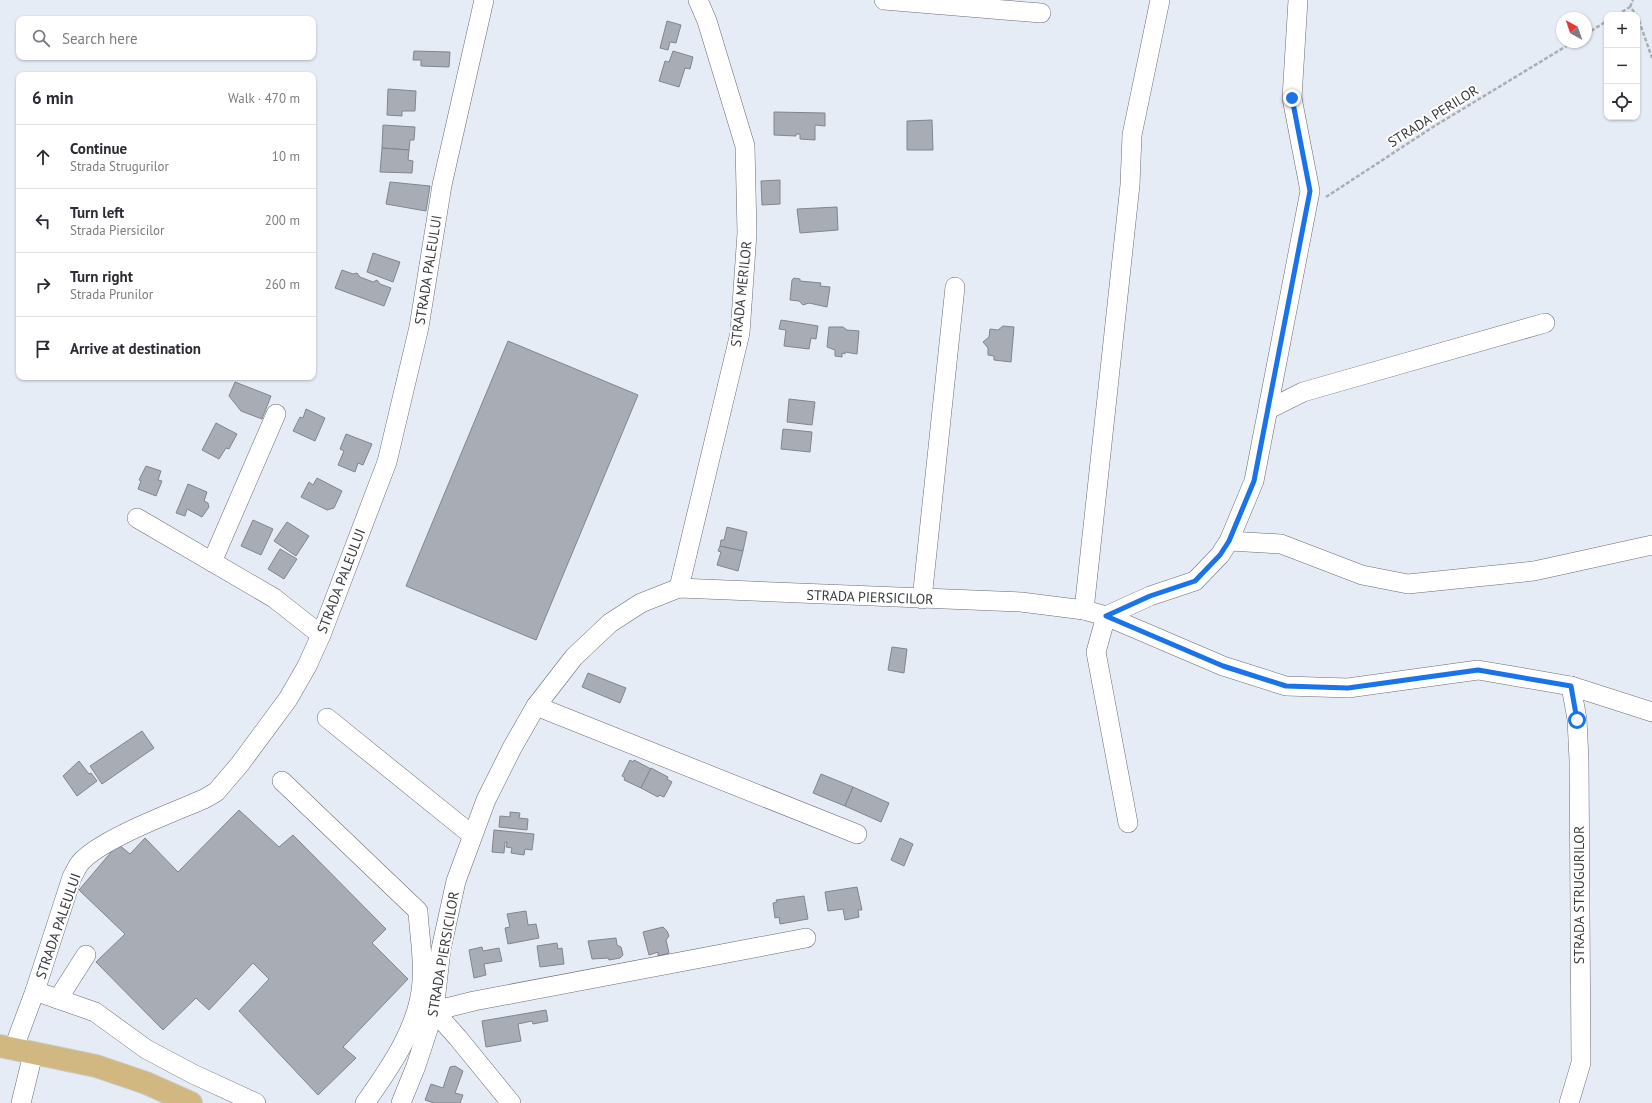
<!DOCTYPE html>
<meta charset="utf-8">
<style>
:root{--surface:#fff;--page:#f7f7f7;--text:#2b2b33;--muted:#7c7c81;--line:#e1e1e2}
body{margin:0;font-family:"PT Sans",sans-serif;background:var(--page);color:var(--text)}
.controls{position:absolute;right:12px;top:12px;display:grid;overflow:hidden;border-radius:8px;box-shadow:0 1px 3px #0004}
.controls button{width:36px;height:36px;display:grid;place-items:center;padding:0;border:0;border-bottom:1px solid var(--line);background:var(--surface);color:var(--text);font:20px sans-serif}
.compass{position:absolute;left:1556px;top:12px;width:36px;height:36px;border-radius:50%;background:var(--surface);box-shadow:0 1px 3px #0004;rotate:320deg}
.stop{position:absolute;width:12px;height:12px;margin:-9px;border:3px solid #1a73e8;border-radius:50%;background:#fff}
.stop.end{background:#1a73e8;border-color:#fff;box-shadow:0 1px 4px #0008}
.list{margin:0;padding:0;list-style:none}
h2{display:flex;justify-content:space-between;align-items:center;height:52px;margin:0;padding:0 16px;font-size:17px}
h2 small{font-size:13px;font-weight:400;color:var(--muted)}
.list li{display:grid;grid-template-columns:26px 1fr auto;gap:12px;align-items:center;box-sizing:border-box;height:64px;padding:0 16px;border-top:1px solid var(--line)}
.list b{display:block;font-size:15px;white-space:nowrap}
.list p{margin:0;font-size:13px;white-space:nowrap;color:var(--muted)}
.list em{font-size:13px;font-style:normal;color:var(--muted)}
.icon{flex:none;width:22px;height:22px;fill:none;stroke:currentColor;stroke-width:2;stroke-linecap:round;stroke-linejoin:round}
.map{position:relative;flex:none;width:1652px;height:1103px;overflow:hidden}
.search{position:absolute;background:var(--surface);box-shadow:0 1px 3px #0004;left:16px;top:16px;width:300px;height:44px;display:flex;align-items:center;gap:10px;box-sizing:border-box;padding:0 14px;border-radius:8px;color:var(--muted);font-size:15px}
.panel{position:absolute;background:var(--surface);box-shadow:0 1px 3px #0004;left:16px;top:72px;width:300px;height:308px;border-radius:8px}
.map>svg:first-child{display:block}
.building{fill:#a7acb5;stroke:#81868e}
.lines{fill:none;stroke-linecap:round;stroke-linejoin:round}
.minor-casing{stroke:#686d74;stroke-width:20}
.major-casing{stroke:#cbcccd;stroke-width:24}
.path{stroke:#a9aeb5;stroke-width:2.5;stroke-dasharray:4 2;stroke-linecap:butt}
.minor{stroke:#fff;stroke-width:19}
.major{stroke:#d0b880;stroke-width:22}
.route{stroke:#1a73e8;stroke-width:5}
.labels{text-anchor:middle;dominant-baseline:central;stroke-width:4;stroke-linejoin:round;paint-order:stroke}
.street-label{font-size:14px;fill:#383a3e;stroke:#fff}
</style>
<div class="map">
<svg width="1652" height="1103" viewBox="0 0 1652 1103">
<rect width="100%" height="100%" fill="#e6ecf5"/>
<!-- building -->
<g class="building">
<path d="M 667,21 L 681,25 L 676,43 L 670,42 L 668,50 L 660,48 Z"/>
<path d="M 414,51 L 450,52 L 449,67 L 421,66 L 421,60 L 413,60 Z"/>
<path d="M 673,51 L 693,57 L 690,69 L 685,68 L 679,87 L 659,81 L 665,61 L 669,62 Z"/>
<path d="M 388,89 L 416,91 L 415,111 L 402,111 L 402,116 L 387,115 Z"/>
<path d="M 774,112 L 825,113 L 825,126 L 815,125 L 815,140 L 800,139 L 800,134 L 796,134 L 796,136 L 774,135 Z"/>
<path d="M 932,120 L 933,150 L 907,150 L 907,121 Z"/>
<path d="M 383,125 L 415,127 L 414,140 L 410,140 L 409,150 L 382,148 Z"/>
<path d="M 382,148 L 409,150 L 408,160 L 413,161 L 412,173 L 380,172 Z"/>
<path d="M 780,180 L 780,204 L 762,205 L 761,181 Z"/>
<path d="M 390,182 L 430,186 L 426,211 L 386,204 Z"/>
<path d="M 837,207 L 838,230 L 800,233 L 797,209 Z"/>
<path d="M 373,253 L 400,262 L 393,282 L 367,272 Z"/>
<path d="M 342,270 L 353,274 L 357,273 L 360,277 L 373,282 L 377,280 L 380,284 L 391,288 L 384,306 L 335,288 Z"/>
<path d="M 794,278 L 800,279 L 800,281 L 821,283 L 820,286 L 830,287 L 827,307 L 809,303 L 803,305 L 799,301 L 790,300 L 792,280 Z"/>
<path d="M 781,320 L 818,326 L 816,339 L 811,338 L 809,349 L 784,346 L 786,330 L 779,329 Z"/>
<path d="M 1003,326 L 1014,327 L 1011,362 L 994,360 L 994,356 L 988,355 L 988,348 L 983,342 L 989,337 L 990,329 L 998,330 Z"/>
<path d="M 829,327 L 843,327 L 847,330 L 859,331 L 857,354 L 845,352 L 845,354 L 842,353 L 842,357 L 835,356 L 835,350 L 827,347 Z"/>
<path d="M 508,341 L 638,395 L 536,640 L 406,586 Z"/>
<path d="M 235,382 L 271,396 L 262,419 L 241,411 L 229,396 Z"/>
<path d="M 789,399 L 815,402 L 812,425 L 787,422 Z"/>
<path d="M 306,409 L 325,418 L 315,441 L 293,431 L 300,417 L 303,418 Z"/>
<path d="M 216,423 L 237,434 L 229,449 L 226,448 L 219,459 L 202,450 Z"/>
<path d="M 783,429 L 812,432 L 810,452 L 781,449 Z"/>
<path d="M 346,434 L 372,444 L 363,465 L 358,463 L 355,472 L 338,465 L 344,451 L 340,449 Z"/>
<path d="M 146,466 L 161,471 L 158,480 L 162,481 L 156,496 L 138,489 L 141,481 L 139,480 Z"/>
<path d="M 317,478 L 342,491 L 334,508 L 327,510 L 301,497 L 309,482 L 313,485 Z"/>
<path d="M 188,484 L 207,492 L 204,501 L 208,503 L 209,507 L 202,517 L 187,509 L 185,516 L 176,513 Z"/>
<path d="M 253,520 L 273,529 L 261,555 L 241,546 Z"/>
<path d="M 287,522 L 309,536 L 296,556 L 274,541 Z"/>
<path d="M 727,527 L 747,532 L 743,551 L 720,546 L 721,540 L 724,540 Z"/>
<path d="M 720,546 L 743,551 L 738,571 L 717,565 L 721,552 L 718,551 Z"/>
<path d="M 280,549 L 297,559 L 284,579 L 268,569 Z"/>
<path d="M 892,647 L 907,649 L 904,673 L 888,670 Z"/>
<path d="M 588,673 L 626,688 L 620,703 L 582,687 Z"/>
<path d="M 142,731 L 154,748 L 102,784 L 90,766 Z"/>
<path d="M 630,760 L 633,762 L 634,760 L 651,769 L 641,788 L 624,780 L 625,778 L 622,776 Z"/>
<path d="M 79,761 L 89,774 L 91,773 L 97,781 L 77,796 L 63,776 Z"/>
<path d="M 651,768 L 668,777 L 667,779 L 672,782 L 664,797 L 659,795 L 658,797 L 641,788 Z"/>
<path d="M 821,774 L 853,787 L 845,806 L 813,793 Z"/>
<path d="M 853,787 L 889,803 L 881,822 L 845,806 Z"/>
<path d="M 239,810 L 279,847 L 293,835 L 386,929 L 372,943 L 408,979 L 343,1047 L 356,1058 L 318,1095 L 239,1011 L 269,979 L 253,963 L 209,1010 L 196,998 L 163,1030 L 96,962 L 125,934 L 79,890 L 118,844 L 130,854 L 145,838 L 178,872 Z"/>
<path d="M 510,812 L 520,813 L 519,818 L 528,819 L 527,830 L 499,827 L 500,816 L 510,817 Z"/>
<path d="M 494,830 L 534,834 L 532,850 L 525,849 L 524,855 L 511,853 L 512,848 L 506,847 L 507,842 L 505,842 L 504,853 L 492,852 Z"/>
<path d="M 900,838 L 913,844 L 904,866 L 891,860 Z"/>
<path d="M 857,887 L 862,910 L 858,910 L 859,917 L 845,920 L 843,909 L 828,911 L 825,892 Z"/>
<path d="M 804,896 L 808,919 L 780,924 L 779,917 L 775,918 L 773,903 L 777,902 L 776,900 Z"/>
<path d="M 526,911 L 528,925 L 536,924 L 539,938 L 508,944 L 505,928 L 510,927 L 507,914 Z"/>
<path d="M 663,927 L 667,931 L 669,936 L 666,940 L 669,953 L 658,956 L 658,952 L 649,955 L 643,932 Z"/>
<path d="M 616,938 L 617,945 L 621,947 L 623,955 L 620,958 L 609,960 L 608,958 L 592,959 L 588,941 Z"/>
<path d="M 557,943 L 558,949 L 562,948 L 564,964 L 540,967 L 537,946 Z"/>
<path d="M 482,947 L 483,951 L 499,948 L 502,961 L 484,964 L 486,975 L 474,978 L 469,950 Z"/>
<path d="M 546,1010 L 548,1021 L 533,1024 L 532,1021 L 518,1024 L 521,1041 L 486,1047 L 482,1021 Z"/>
<path d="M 455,1066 L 463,1071 L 455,1093 L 463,1095 L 460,1103 L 434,1103 L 425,1100 L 431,1084 L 443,1088 L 450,1067 Z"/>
</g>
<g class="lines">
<!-- minor casing -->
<g class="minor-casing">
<g id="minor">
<path d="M 884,0 L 1041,13"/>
<path d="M 1269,409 L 1303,392 L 1545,323"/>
<path d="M 137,518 L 274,598 L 321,635"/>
<path d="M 1229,541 L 1281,544 L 1362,575 L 1408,584 L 1534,571 L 1652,545"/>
<path d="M 212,562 L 276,414"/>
<path d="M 679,588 L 740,333 L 747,233 L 745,146 L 707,21 L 698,0"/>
<path d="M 922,599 L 955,287"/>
<path d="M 1084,610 L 1130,185 L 1132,135 L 1160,0"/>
<path d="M 536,706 L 857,834"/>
<path d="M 327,718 L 472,835"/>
<path d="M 282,781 L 418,911 C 419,933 424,958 422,981 C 420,1025 390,1068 365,1103"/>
<path d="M 1128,823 L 1096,652 L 1106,616 L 1150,596 L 1195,581 L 1220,555 L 1229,541 L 1254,481 L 1310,191 L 1292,98 L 1298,0"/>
<path d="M 35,991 L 95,1012 L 146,1049 L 193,1074 L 256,1103"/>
<path d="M 58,999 L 86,955"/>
<path d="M 13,1050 L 35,991 L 72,877 C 75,872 77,867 80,863 C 100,839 174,812 204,799 L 216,792 L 240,764 L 288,699 L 307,666 L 321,635 L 387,462 L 419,327 L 442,185 L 484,0"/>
<path d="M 21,1103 L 33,1054"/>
<path d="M 401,1103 L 416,1066 L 434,1011 L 441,949 L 456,881 L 486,800 L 512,748 L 536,706 L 574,657 L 610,623 L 641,603 L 679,588 L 1021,602 L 1084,610 L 1106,616 L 1223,666 L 1286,686 L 1348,688 L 1478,670 L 1571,686 L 1652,712"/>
<path d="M 511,1103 L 458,1038 L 434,1011 L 474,1001 L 806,938"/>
<path d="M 1569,1103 L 1581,1063 L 1579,760 L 1577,719 L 1571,686"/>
</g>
</g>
<!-- major casing -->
<g class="major-casing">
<path id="major" d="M 0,1046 L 96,1066 L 146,1083 L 191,1103"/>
</g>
<!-- path -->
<g class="path">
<path d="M 1630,7 L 1633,0"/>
<path d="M 1617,15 L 1630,7 L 1637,15"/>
<path d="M 1637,15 L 1652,58"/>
<path d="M 1586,34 L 1607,21"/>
<path d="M 1326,197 L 1433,127 L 1573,42"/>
</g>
<!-- minor -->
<use href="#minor" class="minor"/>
<!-- major -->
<use href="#major" class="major"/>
</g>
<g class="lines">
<!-- route -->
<path class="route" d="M 1292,98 L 1310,191 L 1254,481 L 1229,541 L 1220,555 L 1195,581 L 1150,596 L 1106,616 L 1223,666 L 1286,686 L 1348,688 L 1478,670 L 1571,686 L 1577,720"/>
</g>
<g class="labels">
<!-- street labels -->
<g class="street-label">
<text transform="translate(1433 116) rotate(-32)">STRADA PERILOR</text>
<text transform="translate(428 270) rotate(-81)">STRADA PALEULUI</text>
<text transform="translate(741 294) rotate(-84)">STRADA MERILOR</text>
<text transform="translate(341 581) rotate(-69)">STRADA PALEULUI</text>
<text transform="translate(870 597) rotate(2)">STRADA PIERSICILOR</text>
<text transform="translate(1579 895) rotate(-90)">STRADA STRUGURILOR</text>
<text transform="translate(58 926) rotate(-71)">STRADA PALEULUI</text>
<text transform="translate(443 954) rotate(-80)">STRADA PIERSICILOR</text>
</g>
</g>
</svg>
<div class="controls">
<button>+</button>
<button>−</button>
<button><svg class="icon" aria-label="locate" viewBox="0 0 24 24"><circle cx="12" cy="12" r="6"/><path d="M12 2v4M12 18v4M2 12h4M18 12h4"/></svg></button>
</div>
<svg class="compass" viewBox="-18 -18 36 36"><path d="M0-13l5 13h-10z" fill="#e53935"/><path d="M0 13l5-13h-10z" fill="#7c7c81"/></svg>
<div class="stop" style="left:1577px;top:720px"></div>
<div class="stop end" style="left:1292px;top:98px"></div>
<div class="search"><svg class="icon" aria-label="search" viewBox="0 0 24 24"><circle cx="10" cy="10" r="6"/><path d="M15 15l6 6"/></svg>Search here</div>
<section class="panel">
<h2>6 min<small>Walk · 470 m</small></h2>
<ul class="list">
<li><svg class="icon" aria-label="ahead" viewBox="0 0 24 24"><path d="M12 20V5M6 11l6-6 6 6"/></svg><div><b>Continue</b><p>Strada Strugurilor</p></div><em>10 m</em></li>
<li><svg class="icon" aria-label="left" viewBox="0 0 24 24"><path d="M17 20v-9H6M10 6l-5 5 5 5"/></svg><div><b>Turn left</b><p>Strada Piersicilor</p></div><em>200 m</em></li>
<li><svg class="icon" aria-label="right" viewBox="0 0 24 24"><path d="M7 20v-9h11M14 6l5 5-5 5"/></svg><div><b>Turn right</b><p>Strada Prunilor</p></div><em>260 m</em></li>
<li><svg class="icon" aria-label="arrive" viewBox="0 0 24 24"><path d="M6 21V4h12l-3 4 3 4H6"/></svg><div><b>Arrive at destination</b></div></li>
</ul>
</section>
</div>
